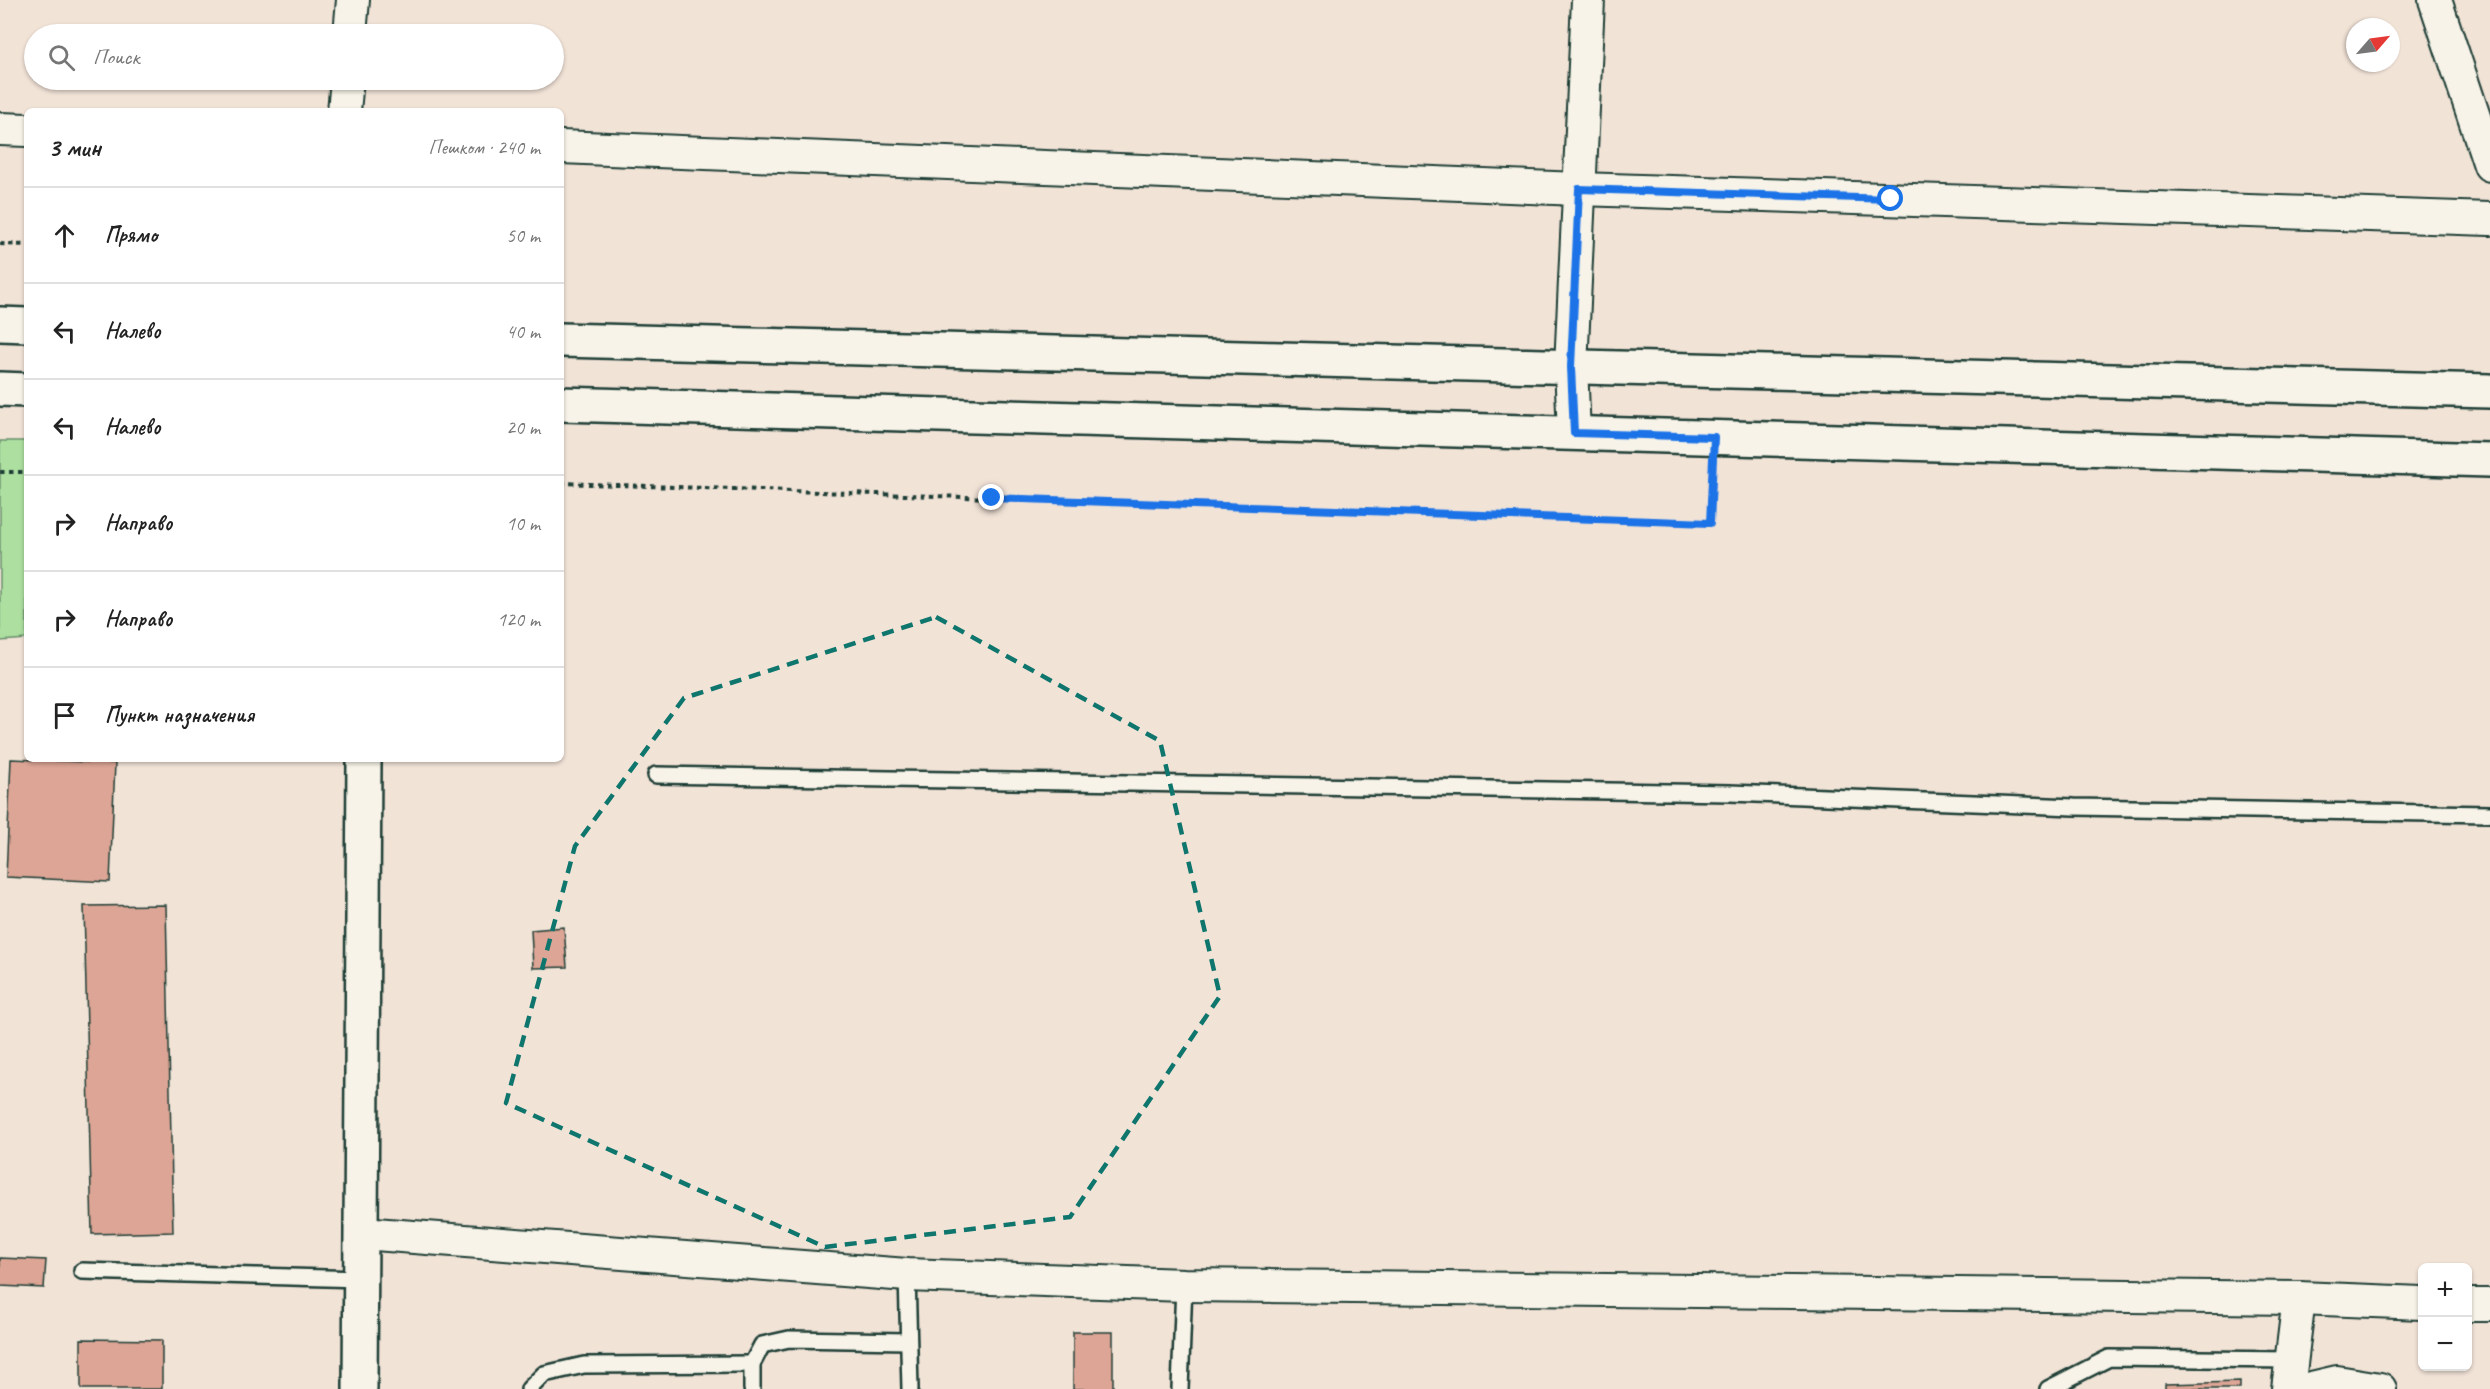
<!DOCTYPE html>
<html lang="ru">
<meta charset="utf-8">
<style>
:root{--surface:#fff;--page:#f2f2f2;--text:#222;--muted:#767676;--line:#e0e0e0}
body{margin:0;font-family:Caveat,sans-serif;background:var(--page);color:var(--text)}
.controls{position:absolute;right:18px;bottom:18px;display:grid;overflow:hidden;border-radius:9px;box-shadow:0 2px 4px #0004}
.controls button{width:54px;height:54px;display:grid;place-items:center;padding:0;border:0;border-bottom:2px solid var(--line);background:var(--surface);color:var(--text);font:30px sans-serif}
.compass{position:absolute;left:2346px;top:18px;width:54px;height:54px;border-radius:50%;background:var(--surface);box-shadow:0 2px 4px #0004;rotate:62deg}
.stop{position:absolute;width:18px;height:18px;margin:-14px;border:4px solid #1a73e8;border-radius:50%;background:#fff}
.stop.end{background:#1a73e8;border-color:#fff;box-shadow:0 2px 6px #0008}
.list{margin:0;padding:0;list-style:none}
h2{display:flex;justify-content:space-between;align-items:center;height:78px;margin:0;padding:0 24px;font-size:26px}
h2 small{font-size:20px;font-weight:400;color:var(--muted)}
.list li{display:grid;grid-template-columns:39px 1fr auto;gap:18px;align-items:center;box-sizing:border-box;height:96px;padding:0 24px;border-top:2px solid var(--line)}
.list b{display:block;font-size:22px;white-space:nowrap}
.list em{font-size:20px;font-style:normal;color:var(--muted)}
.icon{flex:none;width:33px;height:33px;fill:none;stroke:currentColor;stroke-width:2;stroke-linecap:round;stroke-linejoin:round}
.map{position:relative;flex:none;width:2490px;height:1389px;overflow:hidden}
.search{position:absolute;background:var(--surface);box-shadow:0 2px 4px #0004;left:24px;top:24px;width:540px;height:66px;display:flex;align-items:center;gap:15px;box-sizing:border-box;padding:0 21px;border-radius:33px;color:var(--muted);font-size:22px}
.panel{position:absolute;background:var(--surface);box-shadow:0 2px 4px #0004;left:24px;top:108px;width:540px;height:654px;border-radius:9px}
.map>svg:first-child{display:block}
.green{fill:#addfa0;stroke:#668e6a;stroke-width:1.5}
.building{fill:#dca595;stroke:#1f3d34;stroke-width:1.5}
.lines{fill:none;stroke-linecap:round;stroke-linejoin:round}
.lane-casing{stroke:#1f3d34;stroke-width:20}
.street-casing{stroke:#1f3d34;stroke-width:36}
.secondary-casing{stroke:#1f3d34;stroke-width:38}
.path{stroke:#1f3d34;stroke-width:4;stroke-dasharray:4.5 4.5;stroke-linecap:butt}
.lane{stroke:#f7f3e8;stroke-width:15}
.street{stroke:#f7f3e8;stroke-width:32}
.secondary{stroke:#f7f3e8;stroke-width:33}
.route{stroke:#1a73e8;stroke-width:8}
.marked{fill:none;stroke:#0f766e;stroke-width:4.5;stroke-dasharray:12 8;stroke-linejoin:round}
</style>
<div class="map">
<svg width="2490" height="1389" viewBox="0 0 2490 1389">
<rect width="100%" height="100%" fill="#f2e3d7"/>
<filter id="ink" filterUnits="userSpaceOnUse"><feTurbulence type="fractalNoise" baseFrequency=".0167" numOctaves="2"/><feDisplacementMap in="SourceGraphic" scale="12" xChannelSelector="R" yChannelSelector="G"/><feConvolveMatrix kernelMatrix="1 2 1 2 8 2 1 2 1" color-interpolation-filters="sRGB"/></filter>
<g filter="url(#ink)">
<!-- green -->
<path class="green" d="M 0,441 L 27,441 L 27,639 L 0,641 Z"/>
<!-- building -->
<g class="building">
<path d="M 11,759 L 115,763 L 110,882 L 6,877 Z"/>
<path d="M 166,905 L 173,1232 L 92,1234 L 84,906 Z"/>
<path d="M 564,927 L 567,967 L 533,968 L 531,930 Z"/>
<path d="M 0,1258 L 46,1260 L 44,1288 L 0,1286 Z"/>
<rect x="1073" y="1332" width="40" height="57"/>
<path d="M 81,1339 L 162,1340 L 162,1389 L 81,1389 Z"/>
<path d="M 2240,1382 L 2240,1389 L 2165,1389 L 2165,1384 Z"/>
</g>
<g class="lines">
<!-- lane casing -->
<g class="lane-casing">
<g id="lane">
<path d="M 656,775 L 1730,793 L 2074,807 L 2490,814"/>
<path d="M 82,1271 L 361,1279"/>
<path d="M 907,1275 L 910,1389"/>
<path d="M 529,1389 L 544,1374 L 584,1365 L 752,1364"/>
<path d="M 752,1389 L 752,1364 L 762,1345 L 789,1339 L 907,1341"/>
<path d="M 1180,1389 L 1184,1285"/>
<path d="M 2048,1389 L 2109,1358 L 2291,1360"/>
</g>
</g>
<!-- street casing -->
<g class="street-casing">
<g id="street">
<path d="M 2435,0 L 2490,165"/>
<path d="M 350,34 L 353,0"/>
<path d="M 344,111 L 347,80"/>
<path d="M 0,129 L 27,130"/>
<path d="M 561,147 L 1579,189 L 2490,219"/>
<path d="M 1574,433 L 1571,367 L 1588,0"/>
<path d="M 362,1233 L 907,1275 L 1184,1285 L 2299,1298 L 2422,1303"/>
<path d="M 2468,1305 L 2490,1305"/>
<path d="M 2288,1389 L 2299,1298"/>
<path d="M 2307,1389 L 2337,1382 L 2380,1389"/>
</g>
</g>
<!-- secondary casing -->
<g class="secondary-casing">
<g id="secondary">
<path d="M 0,324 L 27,325"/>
<path d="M 561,340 L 2490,391"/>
<path d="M 0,389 L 27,390"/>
<path d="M 561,404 L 2490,460"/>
<path d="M 360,1389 L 364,759"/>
</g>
</g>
<!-- path -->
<g class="path">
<path d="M 0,244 L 27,245"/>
<path d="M 0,472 L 27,472"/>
<path d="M 561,483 L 1710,523 L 1712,474"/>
</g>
<!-- lane -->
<use href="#lane" class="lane"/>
<!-- street -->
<use href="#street" class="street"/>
<!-- secondary -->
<use href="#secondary" class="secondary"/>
</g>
</g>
<g class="lines" filter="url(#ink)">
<!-- route -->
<path class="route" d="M 992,498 L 1710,523 L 1714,437 L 1574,433 L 1571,367 L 1579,189 L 1891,199"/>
</g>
<!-- marked area -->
<path class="marked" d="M 936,617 L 1160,741 L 1220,996 L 1070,1217 L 825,1247 L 506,1103 L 575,846 L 684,698 Z"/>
</svg>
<div class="controls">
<button>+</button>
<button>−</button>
</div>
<svg class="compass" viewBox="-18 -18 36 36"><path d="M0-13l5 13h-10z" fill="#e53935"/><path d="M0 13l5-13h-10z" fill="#767676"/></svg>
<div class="stop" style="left:1891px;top:199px"></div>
<div class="stop end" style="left:992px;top:498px"></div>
<div class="search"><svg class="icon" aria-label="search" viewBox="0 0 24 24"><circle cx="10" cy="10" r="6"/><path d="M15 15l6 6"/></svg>Поиск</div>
<section class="panel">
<h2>3 мин<small>Пешком · 240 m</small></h2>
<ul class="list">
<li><svg class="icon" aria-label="ahead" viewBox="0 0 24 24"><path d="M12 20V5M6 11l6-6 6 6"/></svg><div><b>Прямо</b></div><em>50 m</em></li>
<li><svg class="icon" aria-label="left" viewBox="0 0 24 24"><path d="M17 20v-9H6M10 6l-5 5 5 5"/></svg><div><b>Налево</b></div><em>40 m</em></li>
<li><svg class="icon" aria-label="left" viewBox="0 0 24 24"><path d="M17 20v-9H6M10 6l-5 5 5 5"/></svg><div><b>Налево</b></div><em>20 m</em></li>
<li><svg class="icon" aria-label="right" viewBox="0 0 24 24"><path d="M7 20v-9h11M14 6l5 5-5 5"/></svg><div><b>Направо</b></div><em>10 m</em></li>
<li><svg class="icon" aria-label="right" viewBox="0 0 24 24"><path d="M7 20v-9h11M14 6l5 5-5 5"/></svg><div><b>Направо</b></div><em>120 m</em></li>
<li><svg class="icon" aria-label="arrive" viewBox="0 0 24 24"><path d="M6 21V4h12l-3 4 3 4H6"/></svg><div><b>Пункт назначения</b></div></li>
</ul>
</section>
</div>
